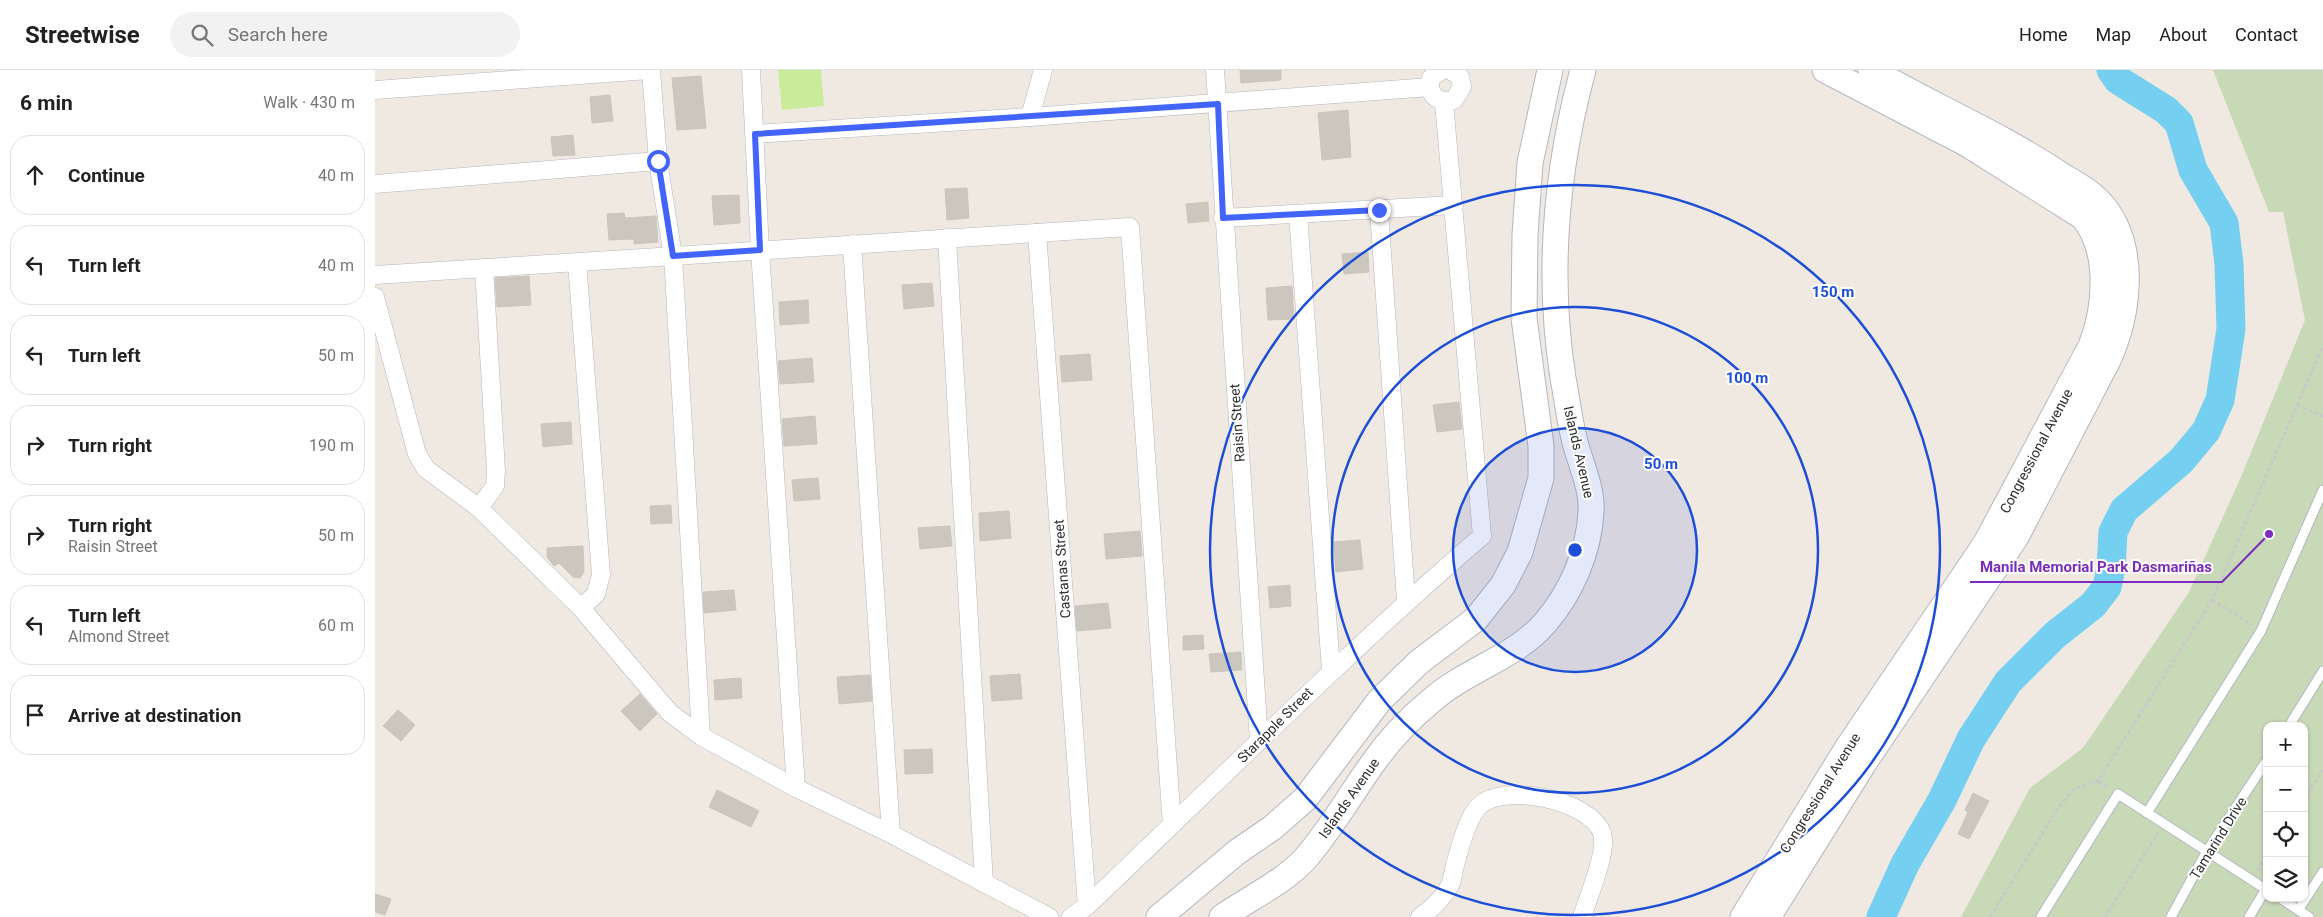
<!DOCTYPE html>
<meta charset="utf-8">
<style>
:root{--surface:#fff;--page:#f2f2f2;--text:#222;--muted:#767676;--line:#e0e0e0}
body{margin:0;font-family:Roboto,sans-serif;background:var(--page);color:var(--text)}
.controls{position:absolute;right:15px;bottom:15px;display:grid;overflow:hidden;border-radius:10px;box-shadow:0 1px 4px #0004}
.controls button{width:45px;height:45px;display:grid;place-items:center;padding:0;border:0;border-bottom:1px solid var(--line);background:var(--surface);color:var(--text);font:25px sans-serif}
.stop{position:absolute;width:15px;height:15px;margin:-11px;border:4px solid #4264fb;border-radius:50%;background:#fff}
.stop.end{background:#4264fb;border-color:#fff;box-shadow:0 1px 5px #0008}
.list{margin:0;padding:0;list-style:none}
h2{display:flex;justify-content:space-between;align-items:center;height:65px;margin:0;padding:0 20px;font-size:21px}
h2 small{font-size:16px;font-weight:400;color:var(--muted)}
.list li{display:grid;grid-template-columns:32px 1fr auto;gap:15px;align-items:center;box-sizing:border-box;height:80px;margin:0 10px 10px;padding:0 10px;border:1px solid var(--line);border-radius:20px}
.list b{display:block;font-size:19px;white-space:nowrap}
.list p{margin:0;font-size:16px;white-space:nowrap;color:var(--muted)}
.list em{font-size:16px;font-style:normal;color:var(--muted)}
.icon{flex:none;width:28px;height:28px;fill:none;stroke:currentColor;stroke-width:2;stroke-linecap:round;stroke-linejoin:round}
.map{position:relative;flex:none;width:1948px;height:847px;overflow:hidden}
header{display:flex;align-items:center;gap:30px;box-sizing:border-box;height:70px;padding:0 25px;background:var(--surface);border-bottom:1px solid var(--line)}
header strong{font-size:24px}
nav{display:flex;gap:28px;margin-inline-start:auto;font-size:18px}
.search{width:350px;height:45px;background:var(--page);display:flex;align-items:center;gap:12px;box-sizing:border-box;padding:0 18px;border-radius:28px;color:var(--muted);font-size:19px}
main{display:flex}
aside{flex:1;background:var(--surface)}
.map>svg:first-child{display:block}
.cemetery{fill:#c8d9b8;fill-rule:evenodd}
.pitch{fill:#c9ec9a}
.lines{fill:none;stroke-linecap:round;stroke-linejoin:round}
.river{stroke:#75cff0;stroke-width:29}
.building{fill:#cbc7bf;stroke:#cbc5ba}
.lane-casing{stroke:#b4b7c1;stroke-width:11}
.street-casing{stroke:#b4b7c1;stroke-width:19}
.secondary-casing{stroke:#b4b7c1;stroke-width:27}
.path{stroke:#c9c9c9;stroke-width:3;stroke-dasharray:4 2.5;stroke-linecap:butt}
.lane{stroke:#fff;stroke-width:9}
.street{stroke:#fff;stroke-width:18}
.secondary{stroke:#fff;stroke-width:25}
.route{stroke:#4264fb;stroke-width:6}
.ring{fill:none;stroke:#1d4ed8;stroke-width:2.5}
.labels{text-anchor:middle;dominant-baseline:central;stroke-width:4;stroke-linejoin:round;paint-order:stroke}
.street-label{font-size:14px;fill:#2e2e2e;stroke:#fff}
.centre{fill:#1d4ed8;stroke:#fff;stroke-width:2.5}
.ring-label{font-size:15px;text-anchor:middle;font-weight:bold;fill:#1d4ed8;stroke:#fff;stroke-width:4;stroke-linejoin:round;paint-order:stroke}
.leader{fill:none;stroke:#7b2cbf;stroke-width:2}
.callout-dot{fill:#7b2cbf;stroke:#fff;stroke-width:2}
.callout-label{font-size:15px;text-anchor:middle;font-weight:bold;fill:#7b2cbf;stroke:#fff;stroke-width:4;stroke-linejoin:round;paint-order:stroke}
</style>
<header>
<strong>Streetwise</strong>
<div class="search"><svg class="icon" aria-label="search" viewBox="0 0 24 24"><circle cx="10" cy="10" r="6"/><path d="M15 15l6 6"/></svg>Search here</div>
<nav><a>Home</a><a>Map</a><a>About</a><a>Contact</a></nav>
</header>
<main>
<aside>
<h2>6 min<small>Walk · 430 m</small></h2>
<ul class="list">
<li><svg class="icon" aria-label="ahead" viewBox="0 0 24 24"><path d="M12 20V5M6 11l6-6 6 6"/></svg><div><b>Continue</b></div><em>40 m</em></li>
<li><svg class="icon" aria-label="left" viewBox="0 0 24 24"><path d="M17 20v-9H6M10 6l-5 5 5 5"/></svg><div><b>Turn left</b></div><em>40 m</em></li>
<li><svg class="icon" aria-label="left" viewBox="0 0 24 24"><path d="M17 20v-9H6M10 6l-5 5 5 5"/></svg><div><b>Turn left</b></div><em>50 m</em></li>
<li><svg class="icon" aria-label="right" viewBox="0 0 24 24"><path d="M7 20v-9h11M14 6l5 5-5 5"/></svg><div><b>Turn right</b></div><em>190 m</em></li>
<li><svg class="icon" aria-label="right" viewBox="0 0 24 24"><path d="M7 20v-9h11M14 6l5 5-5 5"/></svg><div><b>Turn right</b><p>Raisin Street</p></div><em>50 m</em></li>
<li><svg class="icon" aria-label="left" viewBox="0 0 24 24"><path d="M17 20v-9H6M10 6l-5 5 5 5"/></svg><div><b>Turn left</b><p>Almond Street</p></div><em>60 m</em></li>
<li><svg class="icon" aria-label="arrive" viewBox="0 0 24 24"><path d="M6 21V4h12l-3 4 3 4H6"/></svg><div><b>Arrive at destination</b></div></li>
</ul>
</aside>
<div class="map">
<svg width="1948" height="847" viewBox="0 0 1948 847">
<rect width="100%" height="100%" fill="#efe9e1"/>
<!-- cemetery -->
<path class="cemetery" d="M 1838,0 L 1948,0 L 1948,847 L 1586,847 L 1655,718 L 1708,678 L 1814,522 L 1866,407 L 1930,250 L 1908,142 L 1894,142 ZM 1892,656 L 1929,656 L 1929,828 L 1892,828 Z"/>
<!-- pitch -->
<path class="pitch" d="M 403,0 L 446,0 L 449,36 L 407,40 Z"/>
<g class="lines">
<!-- river -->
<path class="river" d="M 1506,847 L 1530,794 L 1567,730 L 1596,669 L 1633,612 L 1680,565 L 1718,535 L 1732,517 L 1736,498 L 1738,462 L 1749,440 L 1806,391 L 1831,361 L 1845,330 L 1856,259 L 1854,194 L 1849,153 L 1818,100 L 1804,53 L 1791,40 L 1743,10 L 1736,0"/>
</g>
<!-- building -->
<g class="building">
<path d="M 865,0 L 906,0 L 906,10 L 866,13 Z"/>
<path d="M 326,6 L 331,58 L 302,60 L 297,8 Z"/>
<path d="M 235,25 L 238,51 L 217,53 L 215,27 Z"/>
<path d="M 973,40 L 976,87 L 947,90 L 943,43 Z"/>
<path d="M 198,65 L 200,85 L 178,86 L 176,67 Z"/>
<path d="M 592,118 L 594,148 L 572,150 L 570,119 Z"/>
<path d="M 364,125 L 365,153 L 339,155 L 337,126 Z"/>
<path d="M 833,132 L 834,151 L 813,153 L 811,134 Z"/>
<path d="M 249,143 L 250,148 L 281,146 L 283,172 L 259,174 L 259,169 L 234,170 L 232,144 Z"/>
<path d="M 993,182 L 994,202 L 969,204 L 967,184 Z"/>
<path d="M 154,206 L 156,235 L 122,237 L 120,208 Z"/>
<path d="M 557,213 L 559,236 L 529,239 L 527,215 Z"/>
<path d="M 917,216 L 919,249 L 893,250 L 891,218 Z"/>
<path d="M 433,230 L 434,253 L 405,255 L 404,232 Z"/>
<path d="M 715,284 L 717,310 L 687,312 L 685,286 Z"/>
<path d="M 437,288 L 439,312 L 405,314 L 403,291 Z"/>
<path d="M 1084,332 L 1087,359 L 1062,362 L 1058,335 Z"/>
<path d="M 440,346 L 442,374 L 409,376 L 407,349 Z"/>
<path d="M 196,352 L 197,374 L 168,377 L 166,354 Z"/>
<path d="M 443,408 L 445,429 L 419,431 L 417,410 Z"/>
<path d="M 296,435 L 297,453 L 276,454 L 275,436 Z"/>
<path d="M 634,441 L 636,468 L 605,471 L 604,443 Z"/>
<path d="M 575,456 L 577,476 L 545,479 L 543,458 Z"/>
<path d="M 765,461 L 767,486 L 731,489 L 729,464 Z"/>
<path d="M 985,470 L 988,499 L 961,502 L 958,472 Z"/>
<path d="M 208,476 L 209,502 L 205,508 L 198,507 L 184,493 L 179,496 L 172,487 L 172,478 Z"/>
<path d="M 915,515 L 916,536 L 895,538 L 893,517 Z"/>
<path d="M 359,520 L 361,540 L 329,543 L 328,522 Z"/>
<path d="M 733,533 L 736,558 L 702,561 L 700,536 Z"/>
<path d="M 828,565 L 829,579 L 808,580 L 808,566 Z"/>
<path d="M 866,582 L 867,600 L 836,602 L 834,584 Z"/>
<path d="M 645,604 L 647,629 L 617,631 L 615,606 Z"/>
<path d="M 495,605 L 497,631 L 464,634 L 462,607 Z"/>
<path d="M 366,608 L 367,628 L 340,630 L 339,610 Z"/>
<path d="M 265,624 L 282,644 L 265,661 L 246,641 Z"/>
<path d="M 23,640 L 40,655 L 26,671 L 8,656 Z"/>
<path d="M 557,679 L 558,703 L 530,704 L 529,680 Z"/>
<path d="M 342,720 L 384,741 L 376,757 L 334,737 Z"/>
<path d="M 1598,723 L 1614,731 L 1594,769 L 1583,764 L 1593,742 L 1590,740 Z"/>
<path d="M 0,824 L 16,829 L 10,845 L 0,842 Z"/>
</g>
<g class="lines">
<!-- lane casing -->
<g class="lane-casing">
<g id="lane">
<path d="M 1914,656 L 1948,601"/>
<path d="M 1772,743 L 1886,561 L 1948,420"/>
<path d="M 1905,828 L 1934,847"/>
<path d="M 1923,840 L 1948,802"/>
<path d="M 1666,847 L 1743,724 L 1892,820"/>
<path d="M 1796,847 L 1832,781 L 1892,690"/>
<path d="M 1874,847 L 1891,819"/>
</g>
</g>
<!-- street casing -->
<g class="street-casing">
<g id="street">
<path d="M 276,0 L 283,91 L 298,186 L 326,666"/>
<path d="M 376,0 L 385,180 L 421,718"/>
<path d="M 840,0 L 884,671"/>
<path d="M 1067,0 L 1056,8 C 1051,24 1064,35 1079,30 L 1087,17 L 1085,7 L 1075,0"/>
<path d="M 0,20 L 274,0"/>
<path d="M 655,47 L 668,0"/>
<path d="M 380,64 L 655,47 L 1055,17"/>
<path d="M 0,114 L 283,91"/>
<path d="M 1004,140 L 1031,531"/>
<path d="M 923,144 L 956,600"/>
<path d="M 848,148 L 1079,135"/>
<path d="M 662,163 L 712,836"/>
<path d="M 572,168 L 609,813"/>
<path d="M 477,174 L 516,764"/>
<path d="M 202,192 L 226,505 L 221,524 L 206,538"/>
<path d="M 0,205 L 755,157 L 797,755"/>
<path d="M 0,227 L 42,384 L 51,399 L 104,438 L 206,538 L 295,643 L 326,666 L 421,718 L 516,764 L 674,847"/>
<path d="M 104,438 L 120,416 L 121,401 L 109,198"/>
<path d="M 696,847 L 712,836 C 843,712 970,584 1107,466 L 1069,32"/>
<path d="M 1045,847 C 1055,840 1067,829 1074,817 C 1078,811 1078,802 1080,795 C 1084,780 1093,746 1104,736 C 1129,712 1215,730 1227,763 C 1233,782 1213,827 1207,847"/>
</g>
</g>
<!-- secondary casing -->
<g class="secondary-casing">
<g id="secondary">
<path d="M 784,847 L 862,782 L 897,758 L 930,729 L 1005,630 L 1044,592 L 1101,549 L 1128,515 L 1145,482 L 1166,408 L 1166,376 L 1149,248 L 1150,165 L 1155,93 L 1175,0"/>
<path d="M 847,847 C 873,829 909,812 930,789 C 956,759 975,725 998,693 C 1014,670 1035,648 1057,630 C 1091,600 1141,587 1170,553 C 1196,523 1214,482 1216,442 C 1218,418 1204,391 1199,368 C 1194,348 1192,328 1188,308 C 1172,205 1181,100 1208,0"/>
<path d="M 1368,847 L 1473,677 L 1611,473 L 1716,276 C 1731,238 1736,181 1708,147 L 1592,74 L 1450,0"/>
<path d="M 1393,847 L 1489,693 L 1641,467 L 1733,290 C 1754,244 1762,179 1729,137 C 1717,122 1699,113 1683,103 C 1623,63 1558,36 1496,0"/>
</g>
</g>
<!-- path -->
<g class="path">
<path d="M 1922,335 L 1948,346"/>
<path d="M 1837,530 L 1877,555"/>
<path d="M 1723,711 L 1734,718"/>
<path d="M 1929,729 L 1948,700"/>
<path d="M 1882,801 L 1892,785"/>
<path d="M 1615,847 L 1684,737 L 1699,719 L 1723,711 L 1837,530 L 1948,276"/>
<path d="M 1730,847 L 1783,763"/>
</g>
<!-- lane -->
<use href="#lane" class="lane"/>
<!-- street -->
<use href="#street" class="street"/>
<!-- secondary -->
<use href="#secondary" class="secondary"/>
</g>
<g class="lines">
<!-- route -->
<path class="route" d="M 283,91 L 298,186 L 385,180 L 380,64 L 843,34 L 848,148 L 1004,140"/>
</g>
<!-- distance rings -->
<circle cx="1200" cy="480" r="122" fill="#1d4ed8" fill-opacity=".12"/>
<g class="ring">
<circle cx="1200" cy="480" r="122"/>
<circle cx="1200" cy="480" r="243"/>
<circle cx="1200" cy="480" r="365"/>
</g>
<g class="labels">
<!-- street labels -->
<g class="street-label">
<text transform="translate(862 353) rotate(-94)">Raisin Street</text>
<text transform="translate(1661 381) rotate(-62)">Congressional Avenue</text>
<text transform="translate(1204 382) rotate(77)">Islands Avenue</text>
<text transform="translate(687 499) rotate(-94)">Castanas Street</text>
<text transform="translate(900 655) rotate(-45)">Starapple Street</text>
<text transform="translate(1445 723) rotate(-58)">Congressional Avenue</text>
<text transform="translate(974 728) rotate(-55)">Islands Avenue</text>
<text transform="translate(1843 768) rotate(-58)">Tamarind Drive</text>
</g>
</g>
<circle cx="1200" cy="480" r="8" class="centre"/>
<g class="ring-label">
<text x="1458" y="227">150 m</text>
<text x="1372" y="313">100 m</text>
<text x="1286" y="399">50 m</text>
</g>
<!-- callouts -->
<path class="leader" d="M1894 464L1847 512H1595"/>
<circle class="callout-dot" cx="1894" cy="464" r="5"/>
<g class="callout-label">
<text x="1721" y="502">Manila Memorial Park Dasmariñas</text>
</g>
</svg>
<div class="controls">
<button>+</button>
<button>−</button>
<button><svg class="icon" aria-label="locate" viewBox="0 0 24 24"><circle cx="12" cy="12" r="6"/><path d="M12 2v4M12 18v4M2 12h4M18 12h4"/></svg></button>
<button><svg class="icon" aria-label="layers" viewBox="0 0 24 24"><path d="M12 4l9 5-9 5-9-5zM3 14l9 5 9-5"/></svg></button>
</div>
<div class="stop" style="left:283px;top:91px"></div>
<div class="stop end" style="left:1004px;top:140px"></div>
</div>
</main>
